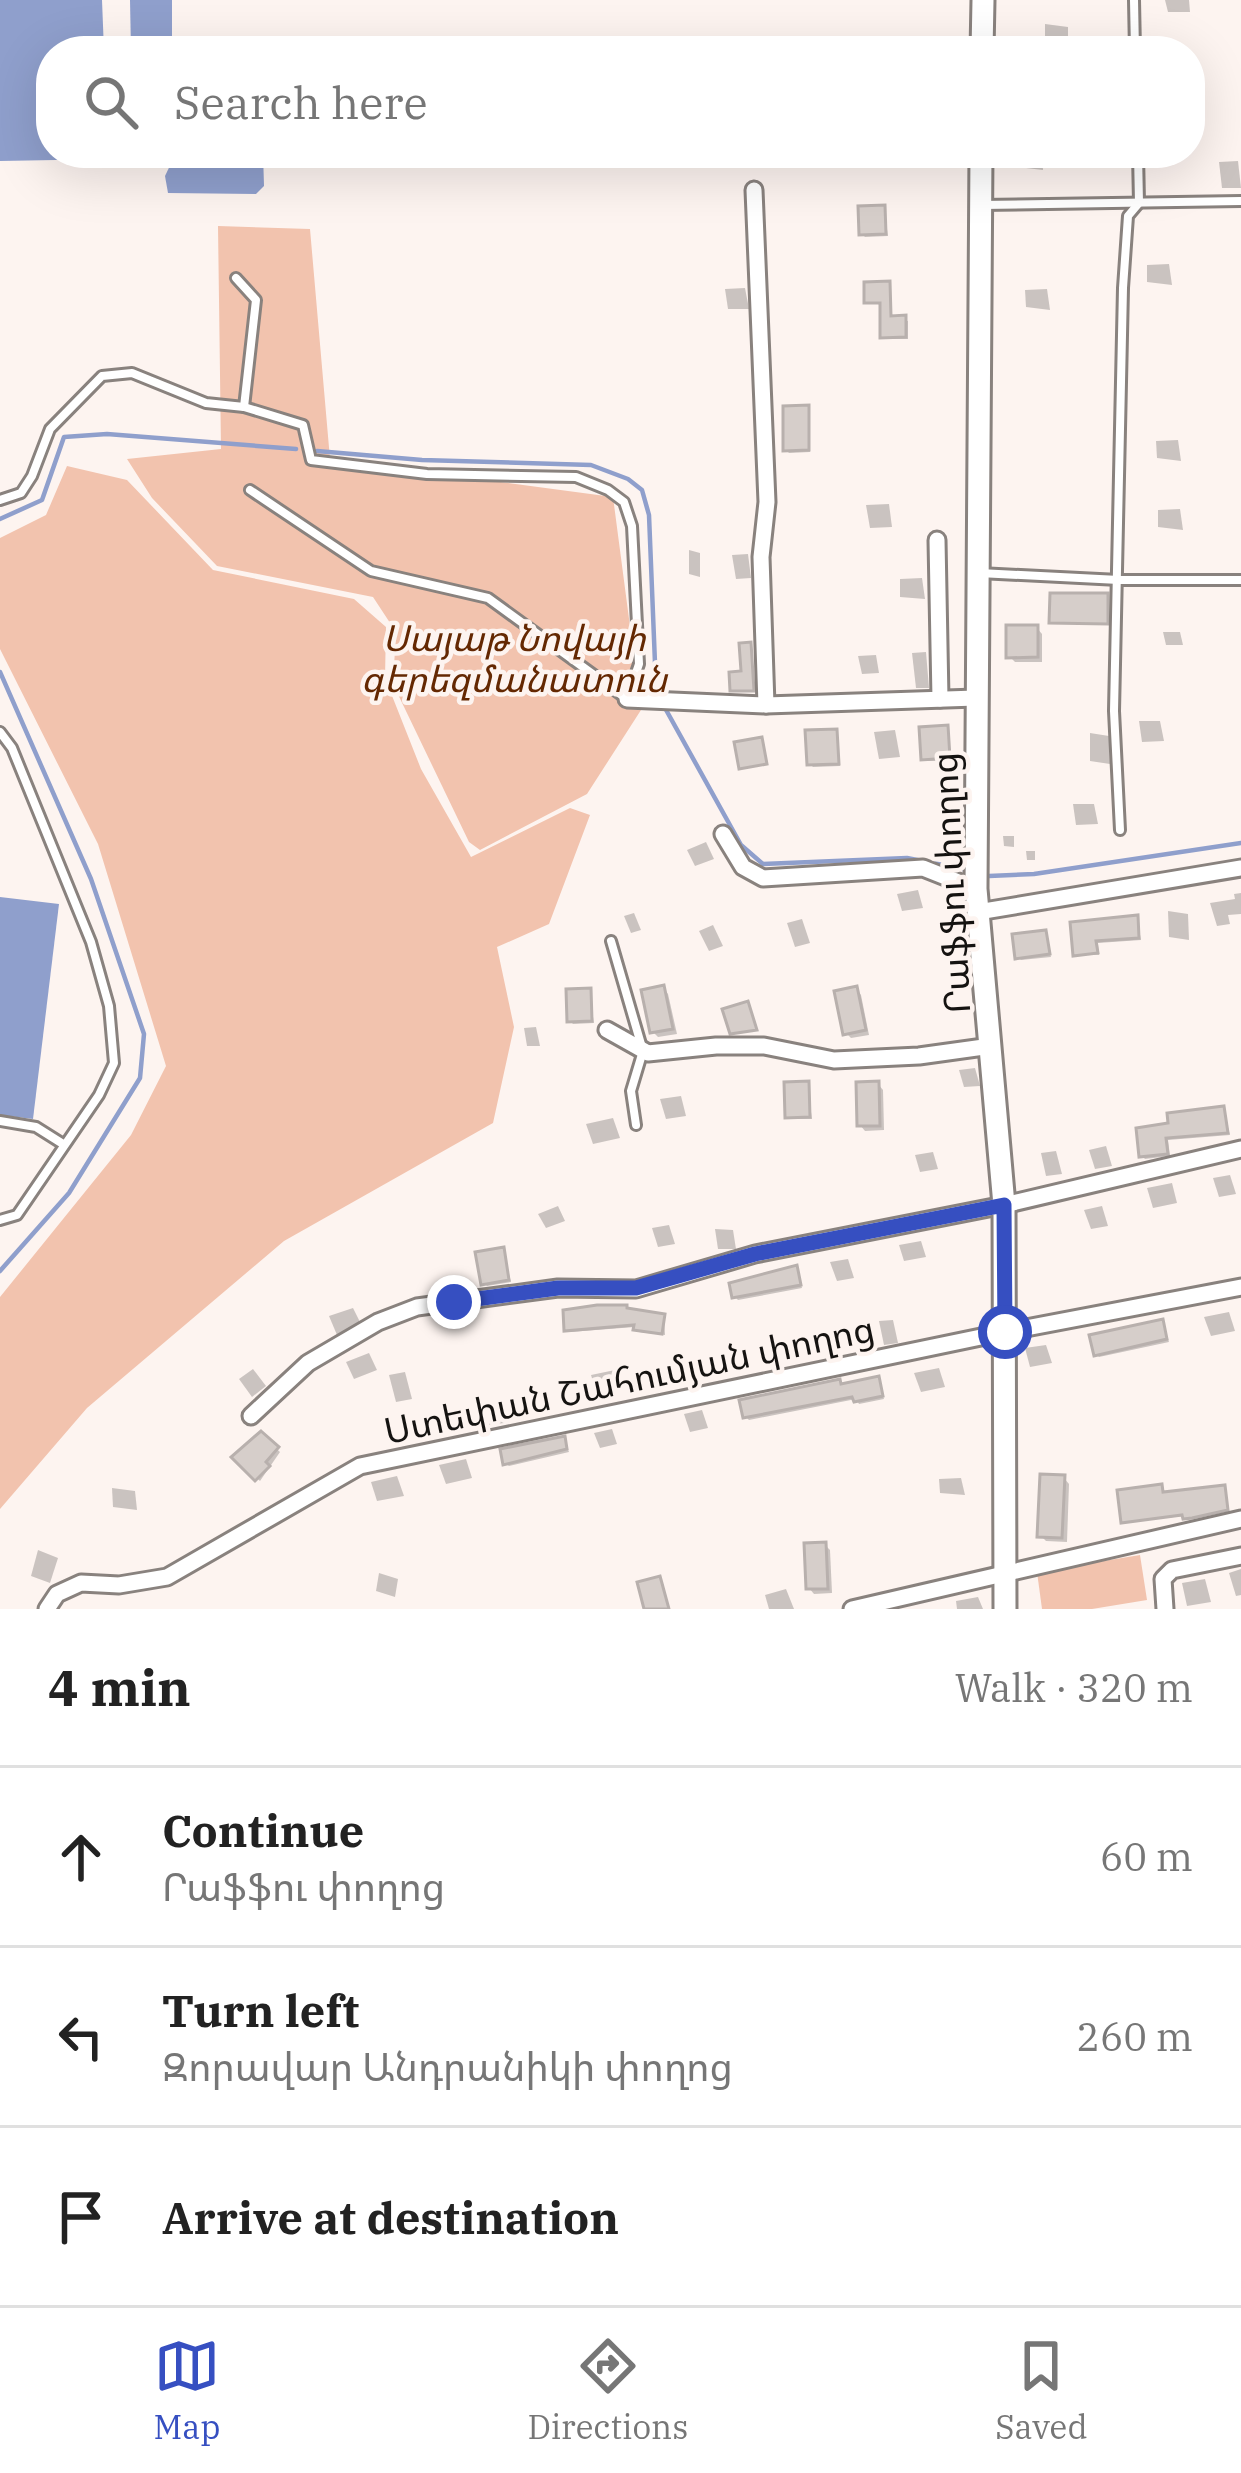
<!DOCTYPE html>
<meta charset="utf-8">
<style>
:root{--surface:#fff;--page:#f2f2f2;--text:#222;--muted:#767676;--line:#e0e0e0;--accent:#364fc1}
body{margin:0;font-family:"IBM Plex Serif","Noto Sans Armenian",serif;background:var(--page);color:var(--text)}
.stop{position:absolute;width:36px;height:36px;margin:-27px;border:9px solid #364fc1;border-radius:50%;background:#fff}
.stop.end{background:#364fc1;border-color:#fff;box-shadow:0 3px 12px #0008}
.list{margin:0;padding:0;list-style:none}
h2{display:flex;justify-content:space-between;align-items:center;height:156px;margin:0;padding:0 48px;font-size:51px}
h2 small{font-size:39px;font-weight:400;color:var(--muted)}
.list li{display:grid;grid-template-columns:78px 1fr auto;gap:36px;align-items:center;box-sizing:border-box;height:180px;padding:0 48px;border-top:3px solid var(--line)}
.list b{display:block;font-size:45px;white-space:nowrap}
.list p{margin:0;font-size:39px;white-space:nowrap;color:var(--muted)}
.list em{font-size:39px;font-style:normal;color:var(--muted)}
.icon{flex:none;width:66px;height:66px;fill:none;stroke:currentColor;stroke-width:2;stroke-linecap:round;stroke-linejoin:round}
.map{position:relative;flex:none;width:1241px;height:1609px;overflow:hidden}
.search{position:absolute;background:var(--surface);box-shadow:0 12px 48px #0002;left:36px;right:36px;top:36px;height:132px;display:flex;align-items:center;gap:30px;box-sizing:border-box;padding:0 42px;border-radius:48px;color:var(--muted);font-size:45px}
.sheet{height:696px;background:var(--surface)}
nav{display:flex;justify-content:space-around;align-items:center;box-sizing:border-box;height:168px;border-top:3px solid var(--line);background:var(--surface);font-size:33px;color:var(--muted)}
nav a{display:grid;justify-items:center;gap:6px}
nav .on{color:var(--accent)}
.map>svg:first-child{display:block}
.green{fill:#f2c3ae}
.water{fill:#8f9fcc}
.shadow{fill:#0003}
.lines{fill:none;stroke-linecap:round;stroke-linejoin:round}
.stream{stroke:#8f9fcc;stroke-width:4.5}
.building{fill:#d6ceca;stroke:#b8b0ad;stroke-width:3}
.service-casing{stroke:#89827e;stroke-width:14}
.minor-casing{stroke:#89827e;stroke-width:21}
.secondary-casing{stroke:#89827e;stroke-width:27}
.service{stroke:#fff;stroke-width:8}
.minor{stroke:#fff;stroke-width:15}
.secondary{stroke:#fff;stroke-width:21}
.route{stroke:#364fc1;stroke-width:15}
.labels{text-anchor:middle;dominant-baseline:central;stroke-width:9;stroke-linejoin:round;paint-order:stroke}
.park-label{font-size:36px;font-style:italic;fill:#642802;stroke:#fdf4f0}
.street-label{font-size:36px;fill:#151311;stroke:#fdf4f0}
</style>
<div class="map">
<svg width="1241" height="1609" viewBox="0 0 1241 1609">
<rect width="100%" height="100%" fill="#fdf4f0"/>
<!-- green -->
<g class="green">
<path d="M 218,226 L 310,229 L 330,459 L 613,497 L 641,710 L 587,794 L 480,850 L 469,842 L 393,684 L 396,632 L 373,597 L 217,566 L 152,498 L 127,459 L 221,449 Z"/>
<path d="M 67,466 L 127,480 L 213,570 L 354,599 L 386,627 L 385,678 L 421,769 L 471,857 L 570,808 L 590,815 L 549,924 L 497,947 L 514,1027 L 493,1123 L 284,1241 L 87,1408 L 0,1509 L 0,1297 L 131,1135 L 166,1066 L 98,844 L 0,649 L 0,538 L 46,515 Z"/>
<path d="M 1140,1555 L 1147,1600 L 1092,1609 L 1042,1609 L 1037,1572 Z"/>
</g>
<!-- water -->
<g class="water">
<path d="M 0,0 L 102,0 L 104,51 L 51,51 L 51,153 L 110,153 L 111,159 L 0,161 Z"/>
<path d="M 130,0 L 172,0 L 172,51 L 131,51 Z"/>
<path d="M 176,153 L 263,153 L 264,186 L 256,194 L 168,193 L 165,176 Z"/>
<path d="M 0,897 L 59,904 L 33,1119 L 0,1115 Z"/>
</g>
<!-- shadow -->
<g class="shadow">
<path d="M 1165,0 L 1189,0 L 1190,12 L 1168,12 Z"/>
<path d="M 1045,24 L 1068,27 L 1068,51 L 1045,50 Z"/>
<path d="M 1182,45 L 1185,51 L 1165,51 L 1165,46 Z"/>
<path d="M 1025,153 L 1042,153 L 1043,170 L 1026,168 Z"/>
<path d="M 1238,161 L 1241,188 L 1222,188 L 1219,162 Z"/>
<path d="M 884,208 L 888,236 L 865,237 L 862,234 Z"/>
<path d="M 1169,264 L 1172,285 L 1147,282 L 1147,265 Z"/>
<path d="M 888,284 L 892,319 L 908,321 L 908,339 L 886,339 L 883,305 L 867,302 Z"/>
<path d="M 745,288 L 749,309 L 728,309 L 725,289 Z"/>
<path d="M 1047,289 L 1050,310 L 1026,307 L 1025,290 Z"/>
<path d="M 808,408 L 810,452 L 789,453 L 786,450 Z"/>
<path d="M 1178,440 L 1181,461 L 1157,458 L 1156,441 Z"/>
<path d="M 889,504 L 892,527 L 870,528 L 866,505 Z"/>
<path d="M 1180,509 L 1183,530 L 1158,527 L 1158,510 Z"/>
<path d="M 689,550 L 700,553 L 700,577 L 689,574 Z"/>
<path d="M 748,554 L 751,578 L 736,579 L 732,555 Z"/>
<path d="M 922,578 L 925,599 L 900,597 L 900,579 Z"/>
<path d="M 1037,628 L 1042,634 L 1042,662 L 1015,662 L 1009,656 Z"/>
<path d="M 1163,632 L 1180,632 L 1183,645 L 1166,645 Z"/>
<path d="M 926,652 L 929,688 L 916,688 L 912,653 Z"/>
<path d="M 876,655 L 879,673 L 862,674 L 858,656 Z"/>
<path d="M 1139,721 L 1160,721 L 1164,741 L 1142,742 Z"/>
<path d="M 947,728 L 952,760 L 927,761 L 924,758 Z"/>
<path d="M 895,730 L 900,757 L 879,759 L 874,732 Z"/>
<path d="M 836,732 L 840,766 L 813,767 L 810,764 Z"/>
<path d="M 1090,733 L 1109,736 L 1110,764 L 1090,761 Z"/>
<path d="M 1073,804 L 1094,804 L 1098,824 L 1076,825 Z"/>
<path d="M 1003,836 L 1014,836 L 1014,847 L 1004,846 Z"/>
<path d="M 706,842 L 714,859 L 695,866 L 687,850 Z"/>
<path d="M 1026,851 L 1035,851 L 1035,860 L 1027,860 Z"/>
<path d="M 918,890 L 923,908 L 902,911 L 897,894 Z"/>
<path d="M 1241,893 L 1241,914 L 1228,915 L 1230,924 L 1217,926 L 1210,903 L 1235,899 L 1234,894 Z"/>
<path d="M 1168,911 L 1188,914 L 1189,940 L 1169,937 Z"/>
<path d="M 634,913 L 641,930 L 631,933 L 624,916 Z"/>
<path d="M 1137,918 L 1141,940 L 1098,943 L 1099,955 L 1076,954 L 1073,925 Z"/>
<path d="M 802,919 L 810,943 L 795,947 L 787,923 Z"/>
<path d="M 713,925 L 723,946 L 709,951 L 699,931 Z"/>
<path d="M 1045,933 L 1051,957 L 1021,960 L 1018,957 Z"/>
<path d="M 663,988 L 668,994 L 677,1034 L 658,1037 L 653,1032 Z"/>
<path d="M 856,989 L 861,995 L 869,1035 L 851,1038 L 846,1033 Z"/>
<path d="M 589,991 L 594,1023 L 573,1024 L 570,1021 Z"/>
<path d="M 536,1027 L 540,1046 L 527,1046 L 524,1028 Z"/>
<path d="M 975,1068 L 980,1086 L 964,1087 L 959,1070 Z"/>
<path d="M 807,1084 L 812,1119 L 791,1119 L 788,1116 Z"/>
<path d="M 878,1084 L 883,1090 L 884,1130 L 865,1131 L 860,1125 Z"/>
<path d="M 681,1096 L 686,1116 L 666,1119 L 660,1099 Z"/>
<path d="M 1223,1109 L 1230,1135 L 1168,1140 L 1170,1156 L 1145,1159 L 1142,1156 L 1171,1126 Z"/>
<path d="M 613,1118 L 620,1138 L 593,1144 L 586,1124 Z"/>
<path d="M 1106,1146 L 1112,1166 L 1095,1169 L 1089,1150 Z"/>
<path d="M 1056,1151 L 1062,1174 L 1046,1176 L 1041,1153 Z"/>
<path d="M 933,1152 L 938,1169 L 920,1172 L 915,1155 Z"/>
<path d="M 1230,1175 L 1236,1194 L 1219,1197 L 1213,1178 Z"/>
<path d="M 1172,1183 L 1177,1203 L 1153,1208 L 1147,1188 Z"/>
<path d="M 558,1206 L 565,1221 L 546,1228 L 538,1214 Z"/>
<path d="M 1102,1206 L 1108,1226 L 1091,1229 L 1084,1210 Z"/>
<path d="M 669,1225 L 675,1244 L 658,1247 L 652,1228 Z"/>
<path d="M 715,1229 L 733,1230 L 736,1249 L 718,1249 Z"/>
<path d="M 921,1241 L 926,1257 L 904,1261 L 899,1245 Z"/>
<path d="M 503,1250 L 511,1282 L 487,1286 L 484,1283 Z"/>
<path d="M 848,1259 L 854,1278 L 837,1281 L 830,1262 Z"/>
<path d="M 796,1268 L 802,1288 L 738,1300 L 735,1297 Z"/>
<path d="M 353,1308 L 360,1322 L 337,1335 L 329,1316 Z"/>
<path d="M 1229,1312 L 1235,1331 L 1211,1336 L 1204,1317 Z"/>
<path d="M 664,1316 L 665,1335 L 639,1332 L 635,1327 L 570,1332 L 567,1329 Z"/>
<path d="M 893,1320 L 898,1343 L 884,1345 L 879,1321 Z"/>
<path d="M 1162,1322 L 1169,1342 L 1099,1357 L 1096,1354 Z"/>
<path d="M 1046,1345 L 1052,1363 L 1030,1367 L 1025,1348 Z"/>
<path d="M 369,1353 L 377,1370 L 354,1379 L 346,1362 Z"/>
<path d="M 939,1368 L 945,1387 L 921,1392 L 914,1373 Z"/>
<path d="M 253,1369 L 266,1386 L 252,1397 L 239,1379 Z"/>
<path d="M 615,1370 L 622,1390 L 597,1395 L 591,1375 Z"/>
<path d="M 405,1372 L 412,1399 L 396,1402 L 389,1375 Z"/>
<path d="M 878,1380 L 884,1399 L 859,1404 L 856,1399 L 749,1420 L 746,1417 L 839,1382 L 844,1387 Z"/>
<path d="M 499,1404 L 504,1423 L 488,1425 L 483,1407 Z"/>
<path d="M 702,1410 L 708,1428 L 690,1432 L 684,1414 Z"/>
<path d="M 612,1429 L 617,1444 L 600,1448 L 594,1433 Z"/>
<path d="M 261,1435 L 280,1452 L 260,1481 L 235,1457 Z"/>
<path d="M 564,1439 L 569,1452 L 509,1466 L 506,1464 Z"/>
<path d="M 466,1459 L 472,1478 L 446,1484 L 439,1465 Z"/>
<path d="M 397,1476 L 404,1496 L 377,1501 L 371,1482 Z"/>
<path d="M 961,1478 L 965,1495 L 940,1493 L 939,1479 Z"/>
<path d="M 1064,1478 L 1069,1484 L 1067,1542 L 1046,1541 L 1040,1535 Z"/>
<path d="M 1161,1487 L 1164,1495 L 1224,1488 L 1228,1511 L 1187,1520 L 1184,1516 L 1124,1522 Z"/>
<path d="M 112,1488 L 135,1491 L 137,1510 L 113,1507 Z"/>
<path d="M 825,1545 L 830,1550 L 832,1593 L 814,1594 L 809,1588 Z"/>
<path d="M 38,1550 L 58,1558 L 50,1583 L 31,1576 Z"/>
<path d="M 1241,1569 L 1241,1595 L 1236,1596 L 1229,1573 Z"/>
<path d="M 379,1573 L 398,1579 L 395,1597 L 376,1591 Z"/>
<path d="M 1205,1579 L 1211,1602 L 1187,1606 L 1182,1583 Z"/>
<path d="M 786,1589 L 794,1609 L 769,1609 L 765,1595 Z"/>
<path d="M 978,1597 L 983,1609 L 957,1609 L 956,1601 Z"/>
</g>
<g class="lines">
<!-- stream -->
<g class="stream">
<path d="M 317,451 L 422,460 L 591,465 L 628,479 L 642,490 L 649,515 L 656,688"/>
<path d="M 0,519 L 42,500 L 64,437 L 107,434 L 296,449"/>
<path d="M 0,672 L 91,879 L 144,1034 L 140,1078 L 69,1193 L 0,1271"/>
<path d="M 665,708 L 741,845 L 763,864 L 907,858 L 963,869"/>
<path d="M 989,876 L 1034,874 L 1241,843"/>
</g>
</g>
<!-- building -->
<g class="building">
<path d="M 885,205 L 886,234 L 859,235 L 858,206 Z"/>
<path d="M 890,281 L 891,316 L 906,315 L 906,337 L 880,338 L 880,303 L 864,303 L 864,282 Z"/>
<path d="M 809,405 L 809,450 L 783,451 L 783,406 Z"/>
<path d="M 1050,593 L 1108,593 L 1108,624 L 1049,623 Z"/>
<path d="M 1006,625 L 1038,625 L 1038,657 L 1006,658 Z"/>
<path d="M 751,642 L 754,691 L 730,691 L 729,672 L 741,671 L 739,643 Z"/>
<path d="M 948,725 L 950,758 L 921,760 L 919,727 Z"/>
<path d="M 837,729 L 839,764 L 807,765 L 805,730 Z"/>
<path d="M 762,737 L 767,764 L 739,769 L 734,742 Z"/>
<path d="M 1138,915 L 1139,938 L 1096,941 L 1098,953 L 1073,956 L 1070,922 Z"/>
<path d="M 1046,930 L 1050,954 L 1015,959 L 1012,934 Z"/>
<path d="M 664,985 L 673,1029 L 650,1033 L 641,990 Z"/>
<path d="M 857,986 L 866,1030 L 843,1035 L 834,991 Z"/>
<path d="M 591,988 L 592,1021 L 567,1022 L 566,989 Z"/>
<path d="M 748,1001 L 757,1030 L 730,1034 L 722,1009 Z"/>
<path d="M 809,1081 L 810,1117 L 785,1118 L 784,1082 Z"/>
<path d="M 879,1081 L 880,1126 L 857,1126 L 856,1082 Z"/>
<path d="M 1224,1106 L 1228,1133 L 1166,1138 L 1168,1154 L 1139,1157 L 1136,1128 L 1168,1123 L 1167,1113 Z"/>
<path d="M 504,1247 L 509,1280 L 481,1285 L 475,1252 Z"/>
<path d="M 797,1265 L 801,1285 L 732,1298 L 729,1283 Z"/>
<path d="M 597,1305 L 627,1305 L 627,1308 L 665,1314 L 662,1334 L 633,1330 L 634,1325 L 564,1331 L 563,1310 Z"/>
<path d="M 1163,1319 L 1167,1339 L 1094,1356 L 1089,1335 Z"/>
<path d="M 879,1376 L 883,1396 L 854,1402 L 852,1397 L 743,1418 L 739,1400 L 840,1379 L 841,1384 Z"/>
<path d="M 261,1431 L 279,1447 L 266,1462 L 270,1466 L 255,1481 L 231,1457 Z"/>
<path d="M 565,1436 L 567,1449 L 503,1465 L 500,1449 Z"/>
<path d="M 1040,1474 L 1065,1475 L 1062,1538 L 1037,1537 Z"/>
<path d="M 1162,1484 L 1163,1492 L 1225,1485 L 1228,1510 L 1192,1518 L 1183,1519 L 1182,1515 L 1121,1523 L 1117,1490 Z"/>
<path d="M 826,1542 L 828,1589 L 806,1589 L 804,1543 Z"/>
<path d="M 660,1576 L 669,1609 L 644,1609 L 637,1582 Z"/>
</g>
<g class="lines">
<!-- service casing -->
<g class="service-casing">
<g id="service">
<path d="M 1134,0 L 1135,51"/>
<path d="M 981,205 L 1241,201"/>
<path d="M 236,278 L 256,300 L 244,407"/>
<path d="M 0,500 L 21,493 L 32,476 L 50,429 L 102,376 L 132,373 L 206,403 L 244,407 L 303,425 L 311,460 L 427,474 L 576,477 L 608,490 L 624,502 L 632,526 L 639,664 L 627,699 L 488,598 L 371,571 L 250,490"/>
<path d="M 979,573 L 1119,580 L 1241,580"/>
<path d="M 0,732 L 12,748 L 91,942 L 109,1006 L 114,1063 L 99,1095 L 17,1215 L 0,1220"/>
<path d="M 1120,830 L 1114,711 L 1123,288 L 1128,216 L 1139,203 L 1138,153"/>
<path d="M 611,941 L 643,1051 L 631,1091 L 636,1125"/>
<path d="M 0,1121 L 36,1127 L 63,1144"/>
</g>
</g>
<!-- minor casing -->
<g class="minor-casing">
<g id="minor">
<path d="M 754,190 L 767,502 L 761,557 L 766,705"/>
<path d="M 937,540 L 940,699"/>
<path d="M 627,699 L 766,705 L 976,698"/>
<path d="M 723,834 L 743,867 L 763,878 L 923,868 L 976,889"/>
<path d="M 978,912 L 1241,868"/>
<path d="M 607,1030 L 648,1053 L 716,1046 L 764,1046 L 834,1060 L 919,1056 L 991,1046"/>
<path d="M 251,1416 L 308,1363 L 378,1322 L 417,1307 L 558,1288 L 636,1289 L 755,1254 L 1004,1205 L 1241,1149"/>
<path d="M 47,1609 L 57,1594 L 81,1583 L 119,1585 L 167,1577 L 360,1466 L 1005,1332 L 1241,1287"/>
<path d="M 852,1609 L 1241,1519"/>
<path d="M 1165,1609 L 1163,1579 L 1172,1570 L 1241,1556"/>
</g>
</g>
<!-- secondary casing -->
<g class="secondary-casing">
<g id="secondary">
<path d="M 982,51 L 983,0"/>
<path d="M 981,153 L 976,889 L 1004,1205 L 1005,1609"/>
</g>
</g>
<!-- service -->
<use href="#service" class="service"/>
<!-- minor -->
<use href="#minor" class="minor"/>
<!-- secondary -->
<use href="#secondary" class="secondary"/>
</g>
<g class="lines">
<!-- route -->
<path class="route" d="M 454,1302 L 558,1288 L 636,1288 L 755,1254 L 1004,1205 L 1005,1332"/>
</g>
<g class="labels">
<!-- park labels -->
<g class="park-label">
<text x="514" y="637">Սայաթ Նովայի<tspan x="514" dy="41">գերեզմանատուն</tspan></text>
</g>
<!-- street labels -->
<g class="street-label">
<text transform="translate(950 883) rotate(-93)">Րաֆֆու փողոց</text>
<text transform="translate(629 1379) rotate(-12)">Ստեփան Շահումյան փողոց</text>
</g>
</g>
</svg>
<div class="stop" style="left:1005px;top:1332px"></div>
<div class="stop end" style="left:454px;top:1302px"></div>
<div class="search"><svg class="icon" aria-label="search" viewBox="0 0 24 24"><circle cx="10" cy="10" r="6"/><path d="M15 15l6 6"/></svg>Search here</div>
</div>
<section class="sheet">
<h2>4 min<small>Walk · 320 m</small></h2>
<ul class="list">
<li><svg class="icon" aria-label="ahead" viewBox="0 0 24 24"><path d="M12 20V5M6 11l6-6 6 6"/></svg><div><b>Continue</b><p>Րաֆֆու փողոց</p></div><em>60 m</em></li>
<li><svg class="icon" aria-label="left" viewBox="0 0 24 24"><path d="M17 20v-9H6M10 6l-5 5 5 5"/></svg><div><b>Turn left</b><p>Զորավար Անդրանիկի փողոց</p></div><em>260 m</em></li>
<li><svg class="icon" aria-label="arrive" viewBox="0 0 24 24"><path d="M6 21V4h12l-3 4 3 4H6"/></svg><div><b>Arrive at destination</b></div></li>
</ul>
</section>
<nav>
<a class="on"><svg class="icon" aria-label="map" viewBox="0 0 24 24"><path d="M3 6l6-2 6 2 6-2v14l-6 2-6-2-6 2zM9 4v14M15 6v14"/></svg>Map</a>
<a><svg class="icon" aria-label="directions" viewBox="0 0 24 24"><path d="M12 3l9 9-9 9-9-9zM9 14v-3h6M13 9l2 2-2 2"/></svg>Directions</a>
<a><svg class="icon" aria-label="saved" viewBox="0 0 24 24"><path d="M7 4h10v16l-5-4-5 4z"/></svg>Saved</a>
</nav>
